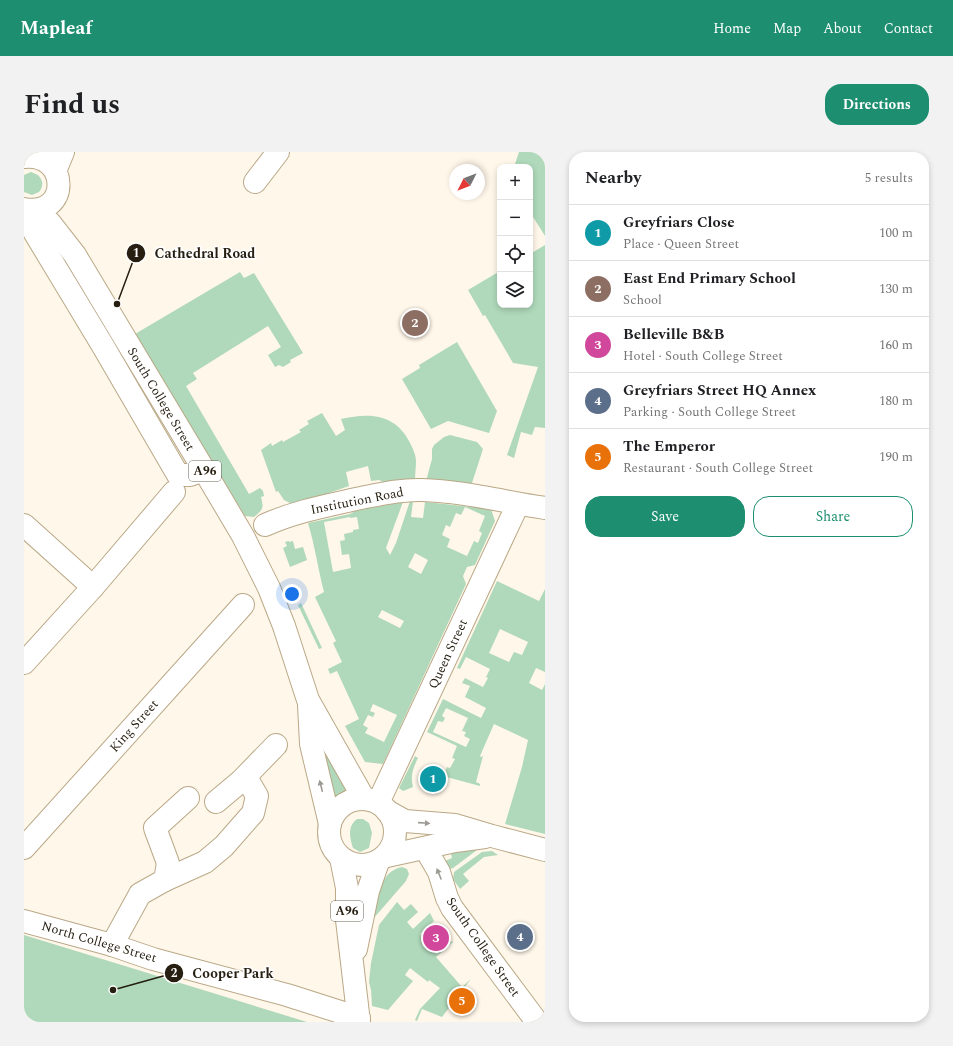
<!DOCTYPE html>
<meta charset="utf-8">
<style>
:root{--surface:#fff;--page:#f2f2f2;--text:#202124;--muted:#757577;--line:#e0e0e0;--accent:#1d8f70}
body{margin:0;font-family:Spectral,serif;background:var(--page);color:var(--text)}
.controls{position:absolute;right:12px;top:12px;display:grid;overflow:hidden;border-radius:8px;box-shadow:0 2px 6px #0003}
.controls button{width:36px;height:36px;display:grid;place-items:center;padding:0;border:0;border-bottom:1px solid var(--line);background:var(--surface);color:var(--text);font:20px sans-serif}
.compass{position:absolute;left:425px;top:12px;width:36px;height:36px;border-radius:50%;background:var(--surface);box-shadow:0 2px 6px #0003;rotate:228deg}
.you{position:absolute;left:268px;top:442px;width:14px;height:14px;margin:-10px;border:3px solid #fff;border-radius:50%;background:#1a73e8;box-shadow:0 0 0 6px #1a73e833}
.badge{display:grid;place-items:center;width:26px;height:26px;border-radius:50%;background:var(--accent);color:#fff;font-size:13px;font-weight:700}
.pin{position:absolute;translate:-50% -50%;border:2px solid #fff;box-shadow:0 1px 4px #0006}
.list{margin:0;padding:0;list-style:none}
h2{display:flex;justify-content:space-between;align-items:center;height:52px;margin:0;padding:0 16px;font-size:17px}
h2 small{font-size:13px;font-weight:400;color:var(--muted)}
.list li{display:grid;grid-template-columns:26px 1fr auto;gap:12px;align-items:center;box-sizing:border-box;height:56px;padding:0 16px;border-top:1px solid var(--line)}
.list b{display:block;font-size:15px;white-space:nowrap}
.list p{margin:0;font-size:13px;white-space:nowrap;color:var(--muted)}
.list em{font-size:13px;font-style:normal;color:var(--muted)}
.actions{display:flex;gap:8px;padding:12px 16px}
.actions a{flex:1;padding:9px 0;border:1px solid var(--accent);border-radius:16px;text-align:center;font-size:14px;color:var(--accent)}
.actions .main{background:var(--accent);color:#fff}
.icon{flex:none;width:22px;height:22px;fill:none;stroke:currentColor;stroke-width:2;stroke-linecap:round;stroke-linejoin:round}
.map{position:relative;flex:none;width:521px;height:870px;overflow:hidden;border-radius:16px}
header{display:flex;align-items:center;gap:24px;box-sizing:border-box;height:56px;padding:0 20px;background:var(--accent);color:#fff}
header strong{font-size:19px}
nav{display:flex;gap:22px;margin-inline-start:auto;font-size:14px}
.intro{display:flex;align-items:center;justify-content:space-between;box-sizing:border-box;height:96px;padding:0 24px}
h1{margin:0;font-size:28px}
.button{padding:10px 18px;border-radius:16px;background:var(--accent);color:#fff;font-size:14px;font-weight:700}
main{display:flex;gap:24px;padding:0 24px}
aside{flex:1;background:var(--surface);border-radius:16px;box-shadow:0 2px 6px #0003}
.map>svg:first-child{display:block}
.green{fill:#afd9ba;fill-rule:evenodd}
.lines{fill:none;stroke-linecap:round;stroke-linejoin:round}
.minor-casing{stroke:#baa887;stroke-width:24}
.highway-casing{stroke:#baa887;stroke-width:24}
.minor{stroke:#fff;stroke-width:22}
.highway{stroke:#fff;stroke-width:22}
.oneway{fill:#9d9a94}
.labels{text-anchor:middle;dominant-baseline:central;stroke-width:3;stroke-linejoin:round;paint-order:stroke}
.shield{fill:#fff;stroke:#666258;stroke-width:1}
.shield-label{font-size:12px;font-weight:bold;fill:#251e11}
.street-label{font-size:13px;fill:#251e11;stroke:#fff}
.leader{fill:none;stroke:#251e11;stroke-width:1.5}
.callout-dot{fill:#251e11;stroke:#fff;stroke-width:1.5}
.mark-label{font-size:12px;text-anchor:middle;font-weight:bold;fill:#fff}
.callout-label{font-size:14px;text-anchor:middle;font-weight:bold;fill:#251e11;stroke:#fff;stroke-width:3;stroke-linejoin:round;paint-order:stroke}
</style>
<header>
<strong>Mapleaf</strong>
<nav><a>Home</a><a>Map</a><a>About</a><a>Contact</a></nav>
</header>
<div class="intro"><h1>Find us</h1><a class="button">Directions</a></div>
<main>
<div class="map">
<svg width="521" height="870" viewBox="0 0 521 870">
<rect width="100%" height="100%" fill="#fff7e9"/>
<!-- green -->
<g class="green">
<path d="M 495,0 L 521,0 L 521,84 L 506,60 L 506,15 L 490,15 Z"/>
<path d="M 7,20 L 14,23 C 19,28 20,34 15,40 L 8,43 L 0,40 L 0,23 Z"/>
<path d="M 521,93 L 521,276 L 511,275 L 508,283 L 497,280 L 490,306 L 483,303 L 514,215 L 489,211 L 461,163 L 459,164 L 444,138 L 476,119 L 476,153 L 506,153 L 506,102 Z"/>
<path d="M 216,120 L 220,126 L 230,121 L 279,201 L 266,208 L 267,210 L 259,215 L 255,213 L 251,215 L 244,203 L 257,195 L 244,174 L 169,221 L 173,227 L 162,234 L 225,342 L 236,336 L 239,339 L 240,344 L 237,345 C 240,357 239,357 230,365 L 221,364 L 111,182 Z"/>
<path d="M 433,190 L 473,259 L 465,281 L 424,269 L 407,277 L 378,227 L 396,216 L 395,213 Z"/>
<path d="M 298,261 L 312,284 L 321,278 L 317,267 C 344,261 370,261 385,289 C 388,295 392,302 392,309 C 392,315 391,322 391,328 L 361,331 L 355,328 L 347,329 L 344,314 L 322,320 L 325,334 L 270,353 L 260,348 L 254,339 L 252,340 L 237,298 L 247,291 L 248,294 L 258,288 L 259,290 L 277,280 L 275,278 L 285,272 L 283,269 Z"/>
<path d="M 426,283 L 453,290 L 459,297 L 447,334 L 402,329 L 408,307 L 408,297 L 410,293 L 420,285 Z"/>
<path d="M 386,349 L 389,349 L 387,365 L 399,366 L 401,350 L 467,357 L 471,369 L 451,413 L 443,415 L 439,424 L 442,432 L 359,612 L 341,610 L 321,574 L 335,567 L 313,519 L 306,522 L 304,517 L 318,510 L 309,491 L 312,489 L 291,445 L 300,440 C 294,417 291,394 284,371 L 326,362 L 331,359 L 379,350 L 362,396 L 366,403 L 372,391 ZM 441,355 L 461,364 L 455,379 L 458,381 L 454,391 L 450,389 L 443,404 L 423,395 L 426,387 L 418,383 L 422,373 L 426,375 L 432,361 L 437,363 ZM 326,365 L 326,366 L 333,365 L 335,377 L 329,378 L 329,380 L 320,382 L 321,388 L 316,389 L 318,403 L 325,402 L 327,416 L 309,420 L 300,370 ZM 391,401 L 404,408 L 397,422 L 384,415 ZM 358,458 L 380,469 L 376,476 L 354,465 ZM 349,552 L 373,563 L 360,590 L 341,581 L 344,576 L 339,573 L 344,563 L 349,565 L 351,561 L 346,559 Z"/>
<path d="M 265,389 L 265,390 L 269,389 L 271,397 L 279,395 L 283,408 L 266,415 L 259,396 L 263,394 L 261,390 Z"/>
<path d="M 473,429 L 515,449 L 521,437 L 521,520 L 512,516 L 505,531 L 518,538 L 521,532 L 521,682 L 481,672 L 498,615 L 504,588 L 470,572 L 456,604 L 457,605 L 459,604 L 452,630 L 456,632 L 456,634 L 419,624 L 423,615 L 426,616 L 431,607 L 428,606 L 433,594 L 403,580 L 419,547 L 457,566 L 462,556 L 441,545 L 446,534 L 438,531 L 441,526 L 459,535 L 464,526 L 462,525 L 466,517 L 442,505 L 436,517 L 433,516 ZM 476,477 L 504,490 L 498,503 L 490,500 L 485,510 L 465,501 ZM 422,556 L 444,566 L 438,579 L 442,580 L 440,584 L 446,587 L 442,595 L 409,580 L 414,569 L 419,570 L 421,566 L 418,564 Z"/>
<path d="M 277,451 L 298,496 L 295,497 L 274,453 Z"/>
<path d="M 302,597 L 326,642 L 319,645 L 311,651 L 296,599 Z"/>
<path d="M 391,604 L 394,606 C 389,616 386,624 389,635 L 379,639 L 375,636 Z"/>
<path d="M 333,667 L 339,667 L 345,671 L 348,681 L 345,696 L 336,700 L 329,696 C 326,685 323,675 333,667 Z"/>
<path d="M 457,695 L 429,716 L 425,717 L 421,709 L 428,706 L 427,702 L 433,699 Z"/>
<path d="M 468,699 L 474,703 L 460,705 L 439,722 L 445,729 L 436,737 L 429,727 L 430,720 L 458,700 Z"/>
<path d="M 378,715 L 383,717 L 385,722 L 382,729 L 349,767 C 353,749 355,719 378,715 Z"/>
<path d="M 373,750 L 380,758 L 387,752 L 394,760 L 383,770 L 389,777 L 406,761 L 410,769 L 396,782 L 413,802 L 428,789 L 429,790 L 412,805 L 438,835 L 447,827 L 418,865 L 398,857 L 393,869 L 391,868 L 396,857 L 416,836 L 405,828 L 404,830 L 386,816 L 381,823 L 389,829 L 364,858 L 348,854 L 347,838 L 345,830 L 347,811 L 355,773 Z"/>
<path d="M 0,783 L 283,870 L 0,870 Z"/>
</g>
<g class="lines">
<!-- minor casing -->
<g class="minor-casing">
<g id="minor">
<path d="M 32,17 L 39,0"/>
<path d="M 231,30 L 254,0"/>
<path d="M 2,61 L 6,73 L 79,194 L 154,323 L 166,323 L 180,318"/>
<path d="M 0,373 L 69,435"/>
<path d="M 241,373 C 270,360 301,354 332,347 C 353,343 376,337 398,338 C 438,339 481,350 521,356"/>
<path d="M 0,511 L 69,435 L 150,340"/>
<path d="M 192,650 L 217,629"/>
<path d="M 354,651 L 494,352"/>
<path d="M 363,659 L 381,669 L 431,673 L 468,684 L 521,698"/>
<path d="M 0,696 L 219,453"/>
<path d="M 401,696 L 415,720 L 423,746 L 428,756 L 513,870"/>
<path d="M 363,704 L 431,689 L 461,685"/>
<path d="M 141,728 L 181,710 L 200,694 L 229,661 L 233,644 L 226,632 L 217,629 L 252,593"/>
<path d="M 0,769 L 88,793 L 129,807 L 263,843 L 335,866"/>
<path d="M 88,793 L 116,742 L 141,728 L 144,711 L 131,676 L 164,646"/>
</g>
</g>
<!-- highway casing -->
<g class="highway-casing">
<g id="highway">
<path d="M 0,5 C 45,0 47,65 0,57"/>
<path d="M 11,58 L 26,71 L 51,103 L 180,318 L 219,384 L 245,436 L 260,474 L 284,548 L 340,647"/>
<path d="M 285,553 L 287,592 L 306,672"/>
<circle cx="338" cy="680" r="33"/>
<path d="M 317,706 L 323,736 L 323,768 L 335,870"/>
<path d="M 332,797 L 344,739 L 354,710"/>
</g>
</g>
<!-- minor -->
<use href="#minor" class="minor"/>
<!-- highway -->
<use href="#highway" class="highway"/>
</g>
<!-- one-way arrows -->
<defs><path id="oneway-solid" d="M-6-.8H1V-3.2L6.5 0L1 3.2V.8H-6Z"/></defs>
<g class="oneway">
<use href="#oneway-solid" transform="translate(297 634) rotate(-104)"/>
<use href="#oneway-solid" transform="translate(400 671) rotate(4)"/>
<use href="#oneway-solid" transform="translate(415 722) rotate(-112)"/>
</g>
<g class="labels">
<!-- shield labels -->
<g class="shield">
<rect x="165" y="309" width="32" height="20" rx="3"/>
<rect x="307" y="749" width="32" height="20" rx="3"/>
</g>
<g class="shield-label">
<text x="181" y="319">A96</text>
<text x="323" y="759">A96</text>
</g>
<!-- street labels -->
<g class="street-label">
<text transform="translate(137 247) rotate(59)">South College Street</text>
<text transform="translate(333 349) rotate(-11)">Institution Road</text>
<text transform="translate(424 502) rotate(-65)">Queen Street</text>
<text transform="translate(110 574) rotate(-48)">King Street</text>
<text transform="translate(75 790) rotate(16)">North College Street</text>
<text transform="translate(459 795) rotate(55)">South College Street</text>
</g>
</g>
<!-- callouts -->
<path class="leader" d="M93 152L112 101M89 838L150 821"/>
<g class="callout-dot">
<circle cx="93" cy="152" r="4"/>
<circle cx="89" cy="838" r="4"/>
<circle cx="112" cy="101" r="10"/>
<circle cx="150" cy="821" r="10"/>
</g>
<g class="mark-label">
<text x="112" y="105">1</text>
<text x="150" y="825">2</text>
</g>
<g class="callout-label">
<text x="181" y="106">Cathedral Road</text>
<text x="209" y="826">Cooper Park</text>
</g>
</svg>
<div class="controls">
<button>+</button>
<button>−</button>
<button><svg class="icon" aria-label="locate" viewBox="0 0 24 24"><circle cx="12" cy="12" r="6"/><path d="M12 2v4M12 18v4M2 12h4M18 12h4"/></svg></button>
<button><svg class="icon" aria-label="layers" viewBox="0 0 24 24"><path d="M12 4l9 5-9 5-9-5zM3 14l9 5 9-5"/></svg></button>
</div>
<svg class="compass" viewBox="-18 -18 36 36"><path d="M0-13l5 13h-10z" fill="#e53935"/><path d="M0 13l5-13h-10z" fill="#757577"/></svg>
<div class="you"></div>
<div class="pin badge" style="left:409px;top:627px;background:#0f9aa8">1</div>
<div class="pin badge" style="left:391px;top:171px;background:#8d6e63">2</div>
<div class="pin badge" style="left:412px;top:786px;background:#d1479c">3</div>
<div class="pin badge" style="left:496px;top:785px;background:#5c6f8a">4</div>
<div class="pin badge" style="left:438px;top:849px;background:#e8710a">5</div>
</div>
<aside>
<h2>Nearby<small>5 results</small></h2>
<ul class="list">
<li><span class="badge" style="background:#0f9aa8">1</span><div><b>Greyfriars Close</b><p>Place · Queen Street</p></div><em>100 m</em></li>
<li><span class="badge" style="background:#8d6e63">2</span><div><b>East End Primary School</b><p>School</p></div><em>130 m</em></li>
<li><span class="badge" style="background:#d1479c">3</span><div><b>Belleville B&amp;B</b><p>Hotel · South College Street</p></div><em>160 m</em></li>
<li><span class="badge" style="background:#5c6f8a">4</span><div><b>Greyfriars Street HQ Annex</b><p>Parking · South College Street</p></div><em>180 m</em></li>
<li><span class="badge" style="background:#e8710a">5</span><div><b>The Emperor</b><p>Restaurant · South College Street</p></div><em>190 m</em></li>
</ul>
<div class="actions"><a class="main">Save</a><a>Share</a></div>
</aside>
</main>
